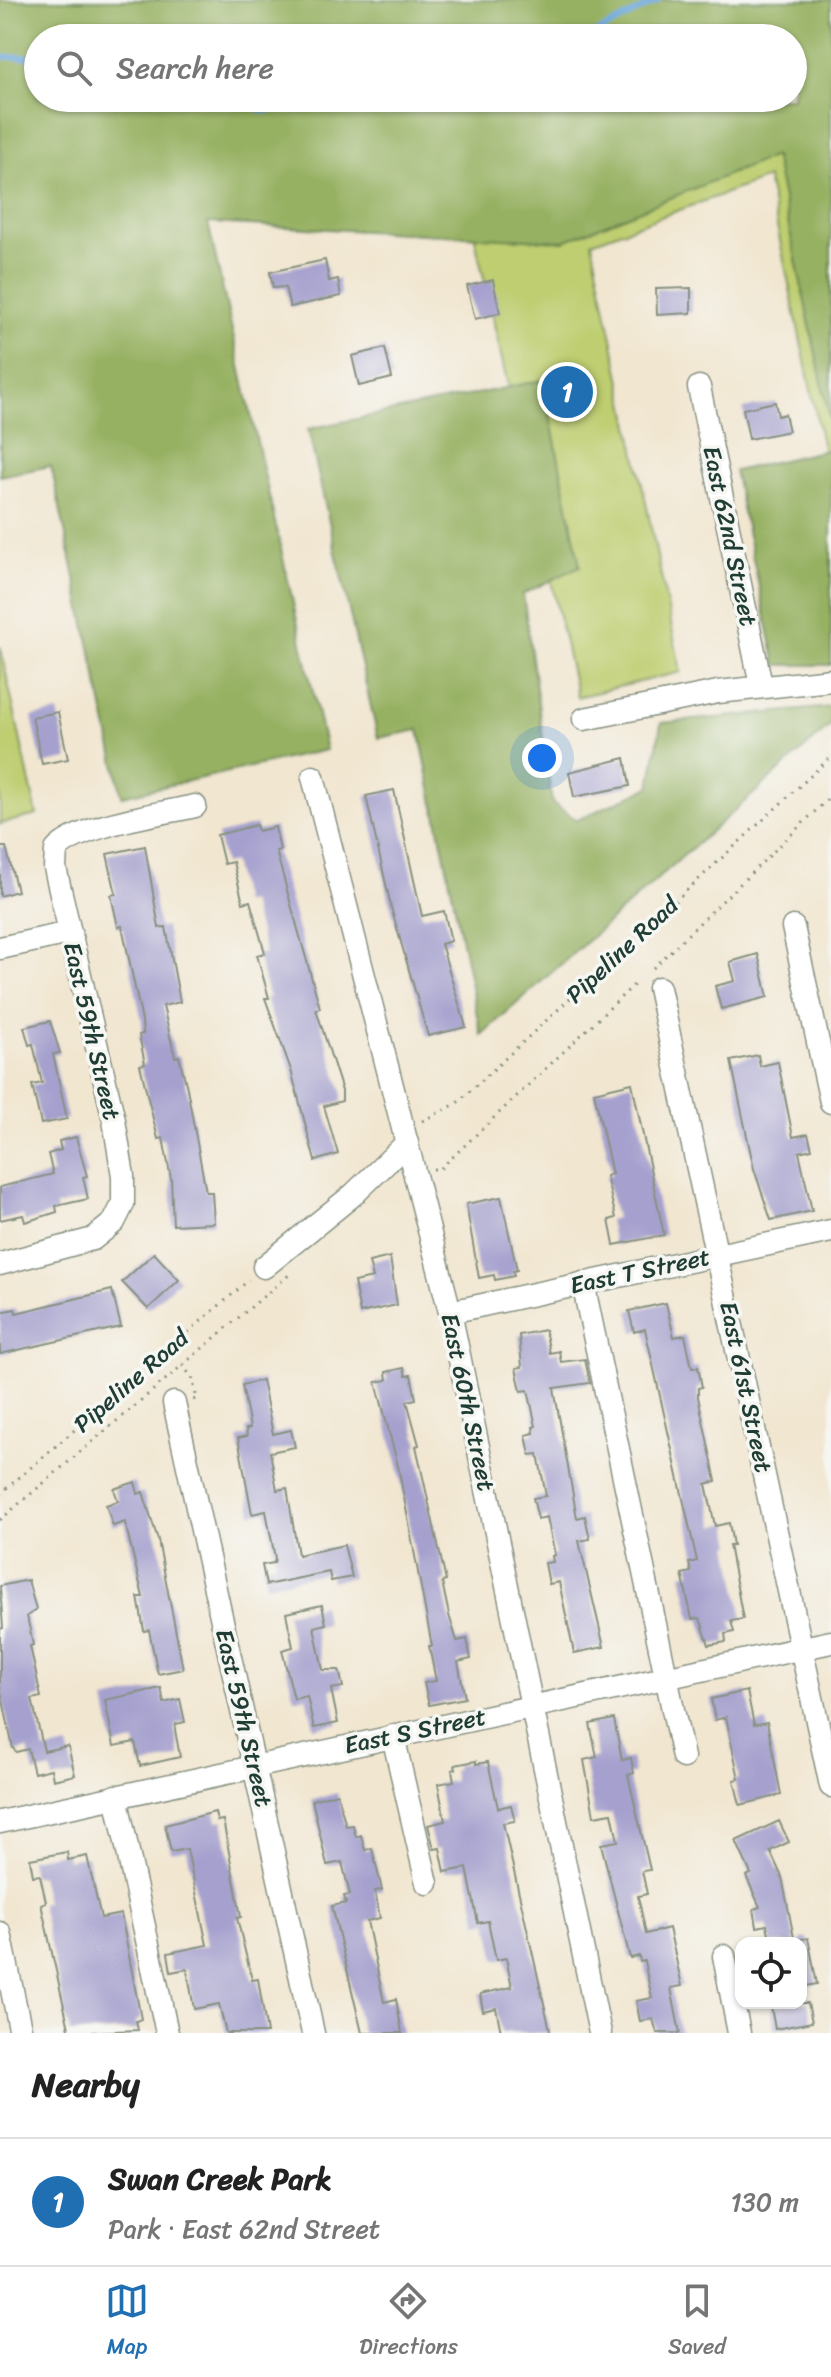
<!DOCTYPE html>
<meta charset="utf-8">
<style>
:root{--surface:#fff;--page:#f2f2f2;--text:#222;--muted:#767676;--line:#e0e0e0;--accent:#1f6fb2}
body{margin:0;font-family:Sriracha,sans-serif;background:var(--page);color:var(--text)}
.controls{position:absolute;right:24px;bottom:24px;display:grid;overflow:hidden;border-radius:16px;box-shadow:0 2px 6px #0004}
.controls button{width:72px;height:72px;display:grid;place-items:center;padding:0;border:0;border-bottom:2px solid var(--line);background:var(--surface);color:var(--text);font:40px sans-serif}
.you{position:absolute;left:542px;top:758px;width:28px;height:28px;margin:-20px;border:6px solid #fff;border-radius:50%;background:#1a73e8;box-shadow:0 0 0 12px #1a73e833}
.badge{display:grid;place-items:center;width:52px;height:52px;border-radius:50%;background:var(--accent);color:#fff;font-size:26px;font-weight:700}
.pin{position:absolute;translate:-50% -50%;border:4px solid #fff;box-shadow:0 2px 8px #0006}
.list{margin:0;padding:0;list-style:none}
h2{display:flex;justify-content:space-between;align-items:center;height:104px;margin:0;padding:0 32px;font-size:34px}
h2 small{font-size:26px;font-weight:400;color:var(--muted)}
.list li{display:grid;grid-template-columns:52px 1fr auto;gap:24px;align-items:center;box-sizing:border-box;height:128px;padding:0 32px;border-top:2px solid var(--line)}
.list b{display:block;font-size:30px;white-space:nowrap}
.list p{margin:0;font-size:26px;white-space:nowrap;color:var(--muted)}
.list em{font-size:26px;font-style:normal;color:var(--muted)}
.icon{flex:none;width:44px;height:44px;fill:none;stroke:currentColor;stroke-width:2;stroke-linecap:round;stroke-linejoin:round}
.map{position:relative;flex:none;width:831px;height:2033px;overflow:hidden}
.search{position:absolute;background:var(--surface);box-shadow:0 2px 6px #0004;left:24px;right:24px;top:24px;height:88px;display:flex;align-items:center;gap:20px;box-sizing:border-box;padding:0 28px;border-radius:44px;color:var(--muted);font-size:30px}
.sheet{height:232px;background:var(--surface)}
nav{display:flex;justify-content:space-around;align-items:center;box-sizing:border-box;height:112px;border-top:2px solid var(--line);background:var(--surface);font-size:22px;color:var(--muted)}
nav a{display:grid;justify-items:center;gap:4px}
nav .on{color:var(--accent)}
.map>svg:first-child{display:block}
.green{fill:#bece70;stroke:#6e8652;stroke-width:2;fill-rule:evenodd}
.forest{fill:#96b162;stroke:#5a774b;stroke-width:2;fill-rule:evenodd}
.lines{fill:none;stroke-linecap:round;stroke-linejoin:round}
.stream{stroke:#6da9de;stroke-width:6}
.building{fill:#a5a0ce}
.minor-casing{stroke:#889282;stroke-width:25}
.path{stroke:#889282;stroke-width:3;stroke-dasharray:2 6;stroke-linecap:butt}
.minor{stroke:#fff;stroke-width:22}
.labels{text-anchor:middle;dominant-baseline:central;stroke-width:7;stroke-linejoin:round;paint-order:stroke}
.street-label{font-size:24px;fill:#1f3d34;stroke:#f6f6f2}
</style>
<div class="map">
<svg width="831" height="2033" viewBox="0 0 831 2033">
<rect width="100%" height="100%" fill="#f6f6f2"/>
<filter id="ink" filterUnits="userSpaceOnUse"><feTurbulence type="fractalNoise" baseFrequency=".0125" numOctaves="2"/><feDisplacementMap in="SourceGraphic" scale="16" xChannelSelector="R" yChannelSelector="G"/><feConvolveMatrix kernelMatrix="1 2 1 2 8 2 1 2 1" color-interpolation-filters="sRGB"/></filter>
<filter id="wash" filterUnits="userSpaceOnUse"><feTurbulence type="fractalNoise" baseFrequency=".006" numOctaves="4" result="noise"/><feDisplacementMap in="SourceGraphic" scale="32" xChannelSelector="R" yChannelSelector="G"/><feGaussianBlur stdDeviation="1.8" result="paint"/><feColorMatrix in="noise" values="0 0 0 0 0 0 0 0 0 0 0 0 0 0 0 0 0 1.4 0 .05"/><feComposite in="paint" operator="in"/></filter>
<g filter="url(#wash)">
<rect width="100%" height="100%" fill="#f1e6d0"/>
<!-- green -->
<g class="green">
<path d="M 0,0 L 831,0 L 831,487 L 767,178 L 592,242 L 681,672 L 577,697 L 474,234 L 211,215 L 0,226 ZM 38,38 L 793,38 L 793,98 L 38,98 Z"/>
<path d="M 0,646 L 37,815 L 0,824 Z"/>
</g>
<!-- forest -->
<g class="forest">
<path d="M 0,0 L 831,0 L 831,425 L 774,156 L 564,241 L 208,223 L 326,750 L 122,796 L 51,466 L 0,476 ZM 793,38 L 793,98 L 38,98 L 38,38 Z"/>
<path d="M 543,380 L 580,566 L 523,594 L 552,803 L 577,820 L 650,787 L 661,723 L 831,707 L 831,725 L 481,1035 L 419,730 L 378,738 L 308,429 Z"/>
<path d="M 831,449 L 831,665 L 776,665 L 734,471 Z"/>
</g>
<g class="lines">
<!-- stream -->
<g class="stream">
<path d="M 587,38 L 659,0"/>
<path d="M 0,57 L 38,57"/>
<path d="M 229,98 L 264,111 L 326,98"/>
</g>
</g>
<g id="blocks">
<!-- building -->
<g class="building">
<path d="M 325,260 L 329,281 L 338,279 L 341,296 L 290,307 L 285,287 L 273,288 L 270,272 Z"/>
<path d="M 493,280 L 500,313 L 475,319 L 467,286 Z"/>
<path d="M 691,288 L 691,313 L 657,315 L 656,289 Z"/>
<path d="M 385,348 L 392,378 L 359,386 L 352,356 Z"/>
<path d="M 775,402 L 778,416 L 785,414 L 789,431 L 749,439 L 743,409 Z"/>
<path d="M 58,712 L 68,759 L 42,764 L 32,717 Z"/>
<path d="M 625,758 L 630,786 L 574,797 L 569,772 Z"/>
<path d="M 394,790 L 422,916 L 444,911 L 451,941 L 441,944 L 466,1027 L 428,1036 L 392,911 L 366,796 Z"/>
<path d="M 256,825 L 258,831 L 275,827 L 280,850 L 276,851 L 320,1008 L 316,1009 L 342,1091 L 342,1101 L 324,1106 L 338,1154 L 315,1161 L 291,1070 L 265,998 L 269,998 L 257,955 L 265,953 L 250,901 L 243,903 L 233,862 L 224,864 L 217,835 Z"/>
<path d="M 145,846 L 159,928 L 166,927 L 180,1002 L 163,1006 L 175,1057 L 179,1056 L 187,1088 L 206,1192 L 212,1192 L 214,1223 L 173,1225 L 171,1179 L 163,1138 L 158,1139 L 140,1065 L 145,1064 L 139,1035 L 143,1034 L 142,1021 L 122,926 L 118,927 L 111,895 L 116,894 L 107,854 Z"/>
<path d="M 0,847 L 6,847 L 17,891 L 0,896 Z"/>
<path d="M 758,954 L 768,997 L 721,1009 L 715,986 L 735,981 L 730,962 Z"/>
<path d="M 50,1021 L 60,1053 L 53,1054 L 67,1119 L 41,1124 L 32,1085 L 42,1083 L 33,1044 L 29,1045 L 24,1027 Z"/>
<path d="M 758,1055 L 760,1066 L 778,1062 L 793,1137 L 808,1134 L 812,1149 L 799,1152 L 812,1211 L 771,1220 L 754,1169 L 731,1061 Z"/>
<path d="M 632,1083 L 664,1235 L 614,1245 L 609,1220 L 616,1218 L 606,1176 L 612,1174 L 594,1092 Z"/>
<path d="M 76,1137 L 87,1176 L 83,1177 L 88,1199 L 56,1206 L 57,1212 L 25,1222 L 23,1215 L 0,1220 L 0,1187 L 53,1174 L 48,1154 L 61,1150 L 59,1141 Z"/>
<path d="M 501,1197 L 517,1270 L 513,1271 L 514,1276 L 495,1280 L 494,1275 L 479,1278 L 466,1204 Z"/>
<path d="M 154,1253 L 179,1280 L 148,1309 L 122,1282 Z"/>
<path d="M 390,1257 L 397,1305 L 360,1313 L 354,1282 L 373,1278 L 369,1262 Z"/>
<path d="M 112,1290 L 121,1327 L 0,1354 L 0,1312 L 15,1309 L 16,1313 Z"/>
<path d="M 666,1303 L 674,1337 L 685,1335 L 692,1368 L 698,1367 L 702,1387 L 698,1388 L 698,1397 L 716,1481 L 706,1484 L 715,1526 L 729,1523 L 733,1545 L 729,1545 L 743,1619 L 731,1621 L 734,1632 L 725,1634 L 726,1642 L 709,1645 L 700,1618 L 692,1619 L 682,1574 L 691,1572 L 689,1563 L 697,1561 L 645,1329 L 634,1332 L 629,1311 Z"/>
<path d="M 545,1330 L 550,1353 L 559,1351 L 561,1362 L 585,1359 L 590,1383 L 554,1388 L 577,1518 L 585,1516 L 590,1539 L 579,1541 L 604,1647 L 574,1653 L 559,1582 L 549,1584 L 545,1563 L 553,1562 L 552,1556 L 555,1555 L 547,1517 L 538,1519 L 533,1498 L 546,1496 L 538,1454 L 530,1455 L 526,1435 L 534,1433 L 533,1427 L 536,1426 L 528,1390 L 521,1391 L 516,1368 L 522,1367 L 519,1335 Z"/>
<path d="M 404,1368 L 406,1376 L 411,1375 L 416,1399 L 407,1401 L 419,1445 L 416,1446 L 446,1581 L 442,1582 L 449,1615 L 457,1641 L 467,1639 L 471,1659 L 458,1662 L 465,1698 L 429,1705 L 424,1683 L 436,1681 L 429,1646 L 432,1646 L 398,1466 L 376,1382 L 387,1380 L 386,1372 Z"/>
<path d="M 262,1380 L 273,1434 L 291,1430 L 295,1447 L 270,1452 L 277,1490 L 287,1488 L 298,1555 L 344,1545 L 352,1577 L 331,1581 L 329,1572 L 266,1585 L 262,1565 L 274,1563 L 275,1558 L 266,1511 L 252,1514 L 238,1438 L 247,1436 L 246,1429 L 250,1428 L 242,1385 Z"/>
<path d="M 135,1482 L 138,1494 L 143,1492 L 158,1540 L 183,1669 L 158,1674 L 149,1630 L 144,1631 L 138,1597 L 143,1597 L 125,1522 L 113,1526 L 106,1505 L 118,1501 L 114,1489 Z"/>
<path d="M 28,1580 L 36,1610 L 27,1616 L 33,1645 L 30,1646 L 41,1697 L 32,1699 L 44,1751 L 68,1746 L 75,1775 L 53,1780 L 51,1769 L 34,1773 L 28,1749 L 16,1752 L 13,1748 L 0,1686 L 0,1629 L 3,1628 L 0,1586 Z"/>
<path d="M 322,1605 L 326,1624 L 314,1627 L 323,1670 L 339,1670 L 343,1687 L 331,1689 L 338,1723 L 314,1728 L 307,1696 L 294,1699 L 282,1650 L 293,1647 L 286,1613 Z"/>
<path d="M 161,1688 L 164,1703 L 180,1699 L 185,1722 L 176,1724 L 175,1730 L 180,1757 L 140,1766 L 135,1742 L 114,1746 L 105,1700 Z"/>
<path d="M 747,1691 L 754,1725 L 767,1722 L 781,1795 L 740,1805 L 734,1780 L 739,1779 L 726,1717 L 715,1720 L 711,1699 Z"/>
<path d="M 614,1719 L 622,1760 L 631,1758 L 634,1773 L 628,1775 L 650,1870 L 642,1871 L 647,1894 L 638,1896 L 646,1934 L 669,1928 L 682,1986 L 671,1988 L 680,2033 L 657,2033 L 653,2019 L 640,2021 L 636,2001 L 652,1998 L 644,1961 L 640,1962 L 639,1956 L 630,1958 L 601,1844 L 618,1841 L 612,1813 L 594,1816 L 584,1760 L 597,1757 L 590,1724 Z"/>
<path d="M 476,1761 L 476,1764 L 488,1762 L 498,1808 L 511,1805 L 515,1821 L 503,1823 L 550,2030 L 548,2033 L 501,2032 L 496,2008 L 483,2011 L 480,1994 L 512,1987 L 506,1958 L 496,1960 L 488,1921 L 478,1923 L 467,1868 L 445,1872 L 440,1848 L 434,1849 L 428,1825 L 445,1821 L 438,1784 L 454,1781 L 452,1770 L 456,1769 L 455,1765 Z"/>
<path d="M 337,1793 L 346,1826 L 353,1825 L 356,1837 L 361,1835 L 365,1850 L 372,1848 L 382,1890 L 375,1891 L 380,1918 L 367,1921 L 384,2002 L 396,1999 L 402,2033 L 362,2033 L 332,1906 L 346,1903 L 344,1896 L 350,1895 L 342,1862 L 327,1865 L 312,1800 Z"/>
<path d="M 215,1812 L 217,1821 L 223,1820 L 241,1917 L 237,1918 L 252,1980 L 258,1979 L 267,2033 L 226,2033 L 219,2004 L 194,2009 L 187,1969 L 171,1972 L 168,1953 L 207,1945 L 187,1849 L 171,1852 L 165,1825 Z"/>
<path d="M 779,1821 L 789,1842 L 770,1851 L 782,1877 L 795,1943 L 771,1943 L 767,1925 L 757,1927 L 754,1909 L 760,1907 L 746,1876 L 751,1874 L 736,1841 Z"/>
<path d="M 67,1852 L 68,1860 L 87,1856 L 101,1918 L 121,1914 L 141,2019 L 136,2021 L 138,2030 L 70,2033 L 41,1904 L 46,1902 L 40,1875 L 33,1876 L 30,1859 Z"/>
<path d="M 808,1938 L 817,1984 L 801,1987 L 801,1939 Z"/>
<path d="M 781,2003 L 808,2003 L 812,2022 L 775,2029 L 771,2007 Z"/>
</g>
</g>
</g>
<g filter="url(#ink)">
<use href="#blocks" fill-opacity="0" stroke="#889282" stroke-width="2"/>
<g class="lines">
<!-- minor casing -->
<g class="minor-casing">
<g id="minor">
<path d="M 699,387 L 761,685"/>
<path d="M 584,719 L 718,692 L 831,680"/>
<path d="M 313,777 L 450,1312 L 600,2033"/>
<path d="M 793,927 L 831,1102"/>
<path d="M 0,948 L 69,933"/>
<path d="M 659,988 L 831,1786"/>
<path d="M 0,1264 L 93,1239 L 114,1222 L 123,1204 L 123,1176 L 114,1120 L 55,868 L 56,850 C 78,825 161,814 195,806"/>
<path d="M 264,1267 L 354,1194 L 407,1143"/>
<path d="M 583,1283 L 683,1757"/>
<path d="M 450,1312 L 831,1231"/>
<path d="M 174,1403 L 313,2033"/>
<path d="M 393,1736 L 427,1883"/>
<path d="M 116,1796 L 167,2033"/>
<path d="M 0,1822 L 831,1642"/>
<path d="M 0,1933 L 21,2033"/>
<path d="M 724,1956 L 739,2033"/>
</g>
</g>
<!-- path -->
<g class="path">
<path d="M 653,968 L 831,796"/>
<path d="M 422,1121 L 456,1104 L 831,757"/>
<path d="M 433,1169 L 440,1169 L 638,981"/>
<path d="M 182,1365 L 192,1377 L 197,1399 L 192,1400"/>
<path d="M 0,1494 L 249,1280"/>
<path d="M 0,1520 L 290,1274"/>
</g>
<!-- minor -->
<use href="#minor" class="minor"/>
</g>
</g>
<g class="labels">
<!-- street labels -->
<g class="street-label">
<text transform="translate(730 536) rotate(78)">East 62nd Street</text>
<text transform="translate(622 950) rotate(-43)">Pipeline Road</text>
<text transform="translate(92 1031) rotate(77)">East 59th Street</text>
<text transform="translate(640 1271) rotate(-12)">East T Street</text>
<text transform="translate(131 1381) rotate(-41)">Pipeline Road</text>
<text transform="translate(746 1387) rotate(78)">East 61st Street</text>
<text transform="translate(468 1402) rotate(78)">East 60th Street</text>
<text transform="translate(244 1718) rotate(77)">East 59th Street</text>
<text transform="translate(415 1731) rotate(-12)">East S Street</text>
</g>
</g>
</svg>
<div class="controls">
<button><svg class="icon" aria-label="locate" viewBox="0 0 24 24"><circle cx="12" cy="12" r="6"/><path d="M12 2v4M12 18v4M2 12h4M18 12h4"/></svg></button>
</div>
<div class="you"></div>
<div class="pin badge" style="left:567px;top:392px">1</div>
<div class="search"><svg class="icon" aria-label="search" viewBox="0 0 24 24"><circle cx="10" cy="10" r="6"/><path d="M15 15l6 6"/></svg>Search here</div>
</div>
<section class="sheet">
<h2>Nearby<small></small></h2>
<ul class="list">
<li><span class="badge">1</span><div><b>Swan Creek Park</b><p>Park · East 62nd Street</p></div><em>130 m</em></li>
</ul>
</section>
<nav>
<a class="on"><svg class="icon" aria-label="map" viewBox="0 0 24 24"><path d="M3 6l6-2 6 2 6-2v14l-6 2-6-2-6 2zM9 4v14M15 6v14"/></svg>Map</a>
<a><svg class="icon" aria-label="directions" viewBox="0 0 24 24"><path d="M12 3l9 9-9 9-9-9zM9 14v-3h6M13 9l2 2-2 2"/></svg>Directions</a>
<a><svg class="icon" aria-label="saved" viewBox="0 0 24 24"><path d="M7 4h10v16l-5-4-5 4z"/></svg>Saved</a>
</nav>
